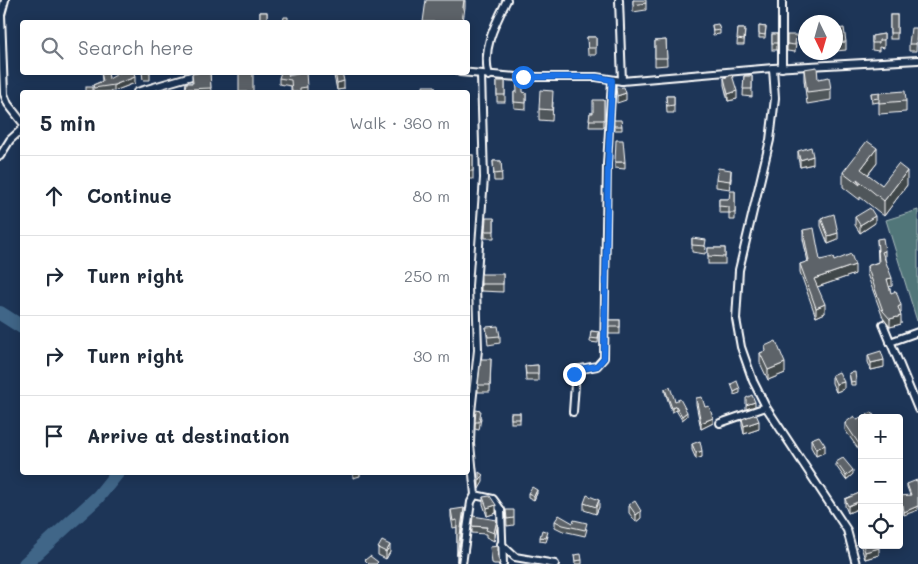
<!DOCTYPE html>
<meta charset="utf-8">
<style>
:root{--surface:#fff;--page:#f6f6f7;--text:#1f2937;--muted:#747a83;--line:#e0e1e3}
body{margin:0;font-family:Mali,sans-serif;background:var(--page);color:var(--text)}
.controls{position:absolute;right:15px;bottom:15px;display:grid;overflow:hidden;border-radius:5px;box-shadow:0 2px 12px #0003}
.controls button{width:45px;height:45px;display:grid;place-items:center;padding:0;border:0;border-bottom:1px solid var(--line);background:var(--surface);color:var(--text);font:25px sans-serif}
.compass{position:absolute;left:798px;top:15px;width:45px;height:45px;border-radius:50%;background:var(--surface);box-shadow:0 2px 12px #0003;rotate:175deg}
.stop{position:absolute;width:15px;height:15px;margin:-11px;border:4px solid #1a73e8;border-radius:50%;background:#fff}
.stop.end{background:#1a73e8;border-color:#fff;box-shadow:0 1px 5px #0008}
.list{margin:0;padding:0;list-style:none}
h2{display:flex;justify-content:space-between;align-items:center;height:65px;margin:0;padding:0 20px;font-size:21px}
h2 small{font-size:16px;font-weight:400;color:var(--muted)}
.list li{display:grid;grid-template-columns:32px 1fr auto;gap:15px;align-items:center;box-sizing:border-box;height:80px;padding:0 20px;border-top:1px solid var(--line)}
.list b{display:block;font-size:19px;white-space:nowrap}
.list em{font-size:16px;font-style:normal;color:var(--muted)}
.icon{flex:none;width:28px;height:28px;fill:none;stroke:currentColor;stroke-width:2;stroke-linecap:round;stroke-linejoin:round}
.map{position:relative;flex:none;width:918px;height:564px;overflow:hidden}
.search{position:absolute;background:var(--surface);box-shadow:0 2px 12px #0003;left:20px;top:20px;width:450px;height:55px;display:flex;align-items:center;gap:12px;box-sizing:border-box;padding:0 18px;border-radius:5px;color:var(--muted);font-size:19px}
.panel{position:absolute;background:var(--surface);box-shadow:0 2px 12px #0003;left:20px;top:90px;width:450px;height:385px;border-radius:5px}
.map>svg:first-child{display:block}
.green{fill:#517679;stroke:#a8babc}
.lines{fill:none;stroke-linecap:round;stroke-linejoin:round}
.river{stroke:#416688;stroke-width:14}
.street-casing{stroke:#fff;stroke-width:10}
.street{stroke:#1d3557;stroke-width:6}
.wall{fill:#50565a;stroke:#fff}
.shaded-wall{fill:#41464a;stroke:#fff}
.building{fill:#5d6469;stroke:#fff}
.route{stroke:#1a73e8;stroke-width:6}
</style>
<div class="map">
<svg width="918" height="564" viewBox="0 0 918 564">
<rect width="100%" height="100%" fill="#1d3557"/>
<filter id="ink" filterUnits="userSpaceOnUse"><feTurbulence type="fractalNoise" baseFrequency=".02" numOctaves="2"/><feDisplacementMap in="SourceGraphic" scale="10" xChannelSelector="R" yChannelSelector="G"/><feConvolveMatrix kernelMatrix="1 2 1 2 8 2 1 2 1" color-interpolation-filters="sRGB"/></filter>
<g filter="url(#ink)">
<!-- green -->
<path class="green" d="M 918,210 L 918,321 L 917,321 L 886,220 Z"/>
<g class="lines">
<!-- river -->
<g class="river">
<path d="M 0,313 L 22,327"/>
<path d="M 25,564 L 98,497 L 118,472"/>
</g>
<!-- street casing -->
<g class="street-casing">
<g id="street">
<path d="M 5,0 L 1,15 L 4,94 L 8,104 L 22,122"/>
<path d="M 619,0 L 622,81"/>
<path d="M 782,0 L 782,68"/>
<path d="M 773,68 L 775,98 L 770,140 L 739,270 L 736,319 L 741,347 L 753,381 L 766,407 L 847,530 L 856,564"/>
<path d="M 460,72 L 517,77 L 596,77 L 622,81 L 773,68 L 918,60"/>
<path d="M 481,75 L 484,178 L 476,286 L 478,350 L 471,412 L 470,444 L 475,495 L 493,499 L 501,510 L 503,564"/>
<path d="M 489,76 C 481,50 495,24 507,0"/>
<path d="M 137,92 L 205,72"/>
<path d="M 0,156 L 10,140 L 22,129"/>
<path d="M 883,324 L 918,409"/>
<path d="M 890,342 L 918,332"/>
<path d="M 573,412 L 576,370 L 597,366 L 604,358 L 607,164 L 612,80"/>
<path d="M 720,423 L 766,407"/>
<path d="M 501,544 L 515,557 L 555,564"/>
<path d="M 462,564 L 471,502 L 475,495"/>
</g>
</g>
<!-- street -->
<use href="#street" class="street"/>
</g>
<!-- wall -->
<g class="wall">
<path d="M 633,0 L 646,3 L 646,10 L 633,12 Z"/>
<rect x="260" y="12" width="7" height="10"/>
<rect x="890" y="15" width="7" height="24"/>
<path d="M 712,25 L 720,30 L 720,34 L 713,35 Z"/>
<path d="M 759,26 L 766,27 L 765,38 L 759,38 Z"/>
<path d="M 738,29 L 745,29 L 744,45 L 737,45 Z"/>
<path d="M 836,29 L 846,42 L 846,50 L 836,51 Z"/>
<rect x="772" y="34" width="5" height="16"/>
<path d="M 884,34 L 884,48 L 879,47 L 879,51 L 872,50 L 872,36 Z"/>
<path d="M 787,35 L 796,43 L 795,52 L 787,51 Z"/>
<path d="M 917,36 L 916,51 L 909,51 L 909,44 Z"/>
<path d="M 587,37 L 596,37 L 596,55 L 588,55 Z"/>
<path d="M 666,40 L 667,65 L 655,66 L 655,41 Z"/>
<path d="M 804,69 L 818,79 L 831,89 L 831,100 L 807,104 L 804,80 Z"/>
<path d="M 101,72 L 108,72 L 109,79 L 135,83 L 114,91 L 103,92 L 93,92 L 93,85 L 102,81 Z"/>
<path d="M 142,72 L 150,72 L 150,80 L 143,80 Z"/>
<path d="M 210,72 L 211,92 L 185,92 L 186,83 L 192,83 L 192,74 Z"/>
<path d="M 334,72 L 342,72 L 344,89 L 337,90 L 334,76 Z"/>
<path d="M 289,76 L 307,87 L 307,92 L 291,92 L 291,86 L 279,84 L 279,78 Z"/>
<path d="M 744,76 L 752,76 L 752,97 L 743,96 Z"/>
<path d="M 724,78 L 737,99 L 728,101 L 724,85 Z"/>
<rect x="497" y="81" width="8" height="21"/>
<path d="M 514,92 L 526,93 L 526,109 L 514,108 Z"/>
<path d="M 871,93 L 906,101 L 906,112 L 879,114 L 879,102 L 872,103 Z"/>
<path d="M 666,96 L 674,96 L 674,113 L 667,113 Z"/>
<path d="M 604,100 L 604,127 L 589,127 L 590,113 L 593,113 Z"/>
<path d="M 553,102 L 552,121 L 539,120 L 539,109 Z"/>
<path d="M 614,120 L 622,126 L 622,130 L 614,130 Z"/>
<path d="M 798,151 L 813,164 L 800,167 L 798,158 Z"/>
<rect x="468" y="155" width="5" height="24"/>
<path d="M 493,161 L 501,161 L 502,181 L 494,181 Z"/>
<path d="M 615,162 L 625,162 L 625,169 L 615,168 Z"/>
<path d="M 877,163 L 868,175 L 882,185 L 907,185 L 884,216 L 860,197 L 860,200 L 843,187 L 843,172 Z"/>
<path d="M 731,178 L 730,189 L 716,187 L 716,179 Z"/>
<path d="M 735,191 L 735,220 L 729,220 L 729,213 L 719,213 L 719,199 L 729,199 Z"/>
<path d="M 855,217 L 875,223 L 860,233 L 855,225 Z"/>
<path d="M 494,218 L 494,238 L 485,238 L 485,231 Z"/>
<path d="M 821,218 L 838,240 L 828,244 L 821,226 Z"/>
<path d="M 803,230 L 820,260 L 834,261 L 855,274 L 817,287 L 825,313 L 816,317 L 800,272 L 800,264 L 808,262 L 803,239 Z"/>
<path d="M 692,238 L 706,247 L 705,254 L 692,252 Z"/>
<path d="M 877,239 L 885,251 L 885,259 L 892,286 L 889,286 L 891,293 L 901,313 L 900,314 L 901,324 L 890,327 L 883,318 L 867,274 L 867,266 L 878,262 Z"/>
<rect x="708" y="248" width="17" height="16"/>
<path d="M 503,274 L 503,292 L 481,291 L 481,284 Z"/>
<rect x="609" y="320" width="11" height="14"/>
<path d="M 486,327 L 500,336 L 500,343 L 488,345 Z"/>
<path d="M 591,331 L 599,332 L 598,343 L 590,342 Z"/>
<path d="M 765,346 L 785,373 L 768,380 L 760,363 L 760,353 L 765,351 Z"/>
<path d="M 868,355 L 884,367 L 871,370 L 868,362 Z"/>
<path d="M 491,359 L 490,392 L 478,392 L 478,385 Z"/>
<path d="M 538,365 L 538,381 L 526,381 L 525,366 Z"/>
<path d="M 849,373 L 856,381 L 856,385 L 851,385 Z"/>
<path d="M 832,375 L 844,389 L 836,392 L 832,383 Z"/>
<path d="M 665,389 L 675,401 L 687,416 L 682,420 L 676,410 L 672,412 L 665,392 Z"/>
<path d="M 696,398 L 705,407 L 713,423 L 701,429 L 696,404 Z"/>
<path d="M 476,410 L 481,418 L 479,430 L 475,429 Z"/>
<rect x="511" y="413" width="9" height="10"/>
<path d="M 875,418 L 859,450 L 845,430 L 845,423 L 857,420 Z"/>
<path d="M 742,419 L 759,429 L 744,434 L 742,426 Z"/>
<path d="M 811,439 L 825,452 L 816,456 L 811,447 Z"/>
<path d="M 692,444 L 702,457 L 696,459 L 692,450 Z"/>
<path d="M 836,462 L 853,474 L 846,480 L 836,466 Z"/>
<path d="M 907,484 L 918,485 L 904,515 L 903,509 L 899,510 L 910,495 L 907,487 Z"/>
<path d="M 862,492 L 862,507 L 848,513 L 845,506 L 845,499 Z"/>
<path d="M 528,493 L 537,493 L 534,500 L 528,497 Z"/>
<path d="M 483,497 L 496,513 L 487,516 L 483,504 Z"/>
<path d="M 584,503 L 599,507 L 596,514 L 584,510 Z"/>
<path d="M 629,505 L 641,518 L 636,522 L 629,513 Z"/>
<path d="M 451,510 L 464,515 L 457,562 L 457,527 L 453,528 L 451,517 Z"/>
<path d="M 506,510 L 514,518 L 514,525 L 507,526 Z"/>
<path d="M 555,521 L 573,523 L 587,529 L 585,536 L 563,531 L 555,527 Z"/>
<path d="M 472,526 L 497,528 L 494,541 L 486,537 L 486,534 L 472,533 Z"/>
<path d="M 548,536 L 546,542 L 540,541 L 540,537 Z"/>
<path d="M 861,540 L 862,545 L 878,545 L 879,555 L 865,559 L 861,547 Z"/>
<path d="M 378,548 L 390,552 L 386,559 L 378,555 Z"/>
<path d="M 574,555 L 582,560 L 582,564 L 575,564 Z"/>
</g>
<!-- shaded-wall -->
<g class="shaded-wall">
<path d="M 464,0 L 465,0 L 465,7 L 463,22 L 461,22 Z"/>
<path d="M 135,77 L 135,83 L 114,91 L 114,85 Z"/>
<path d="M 344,81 L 344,89 L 337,90 L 337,83 Z"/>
<path d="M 737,91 L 737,99 L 728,101 L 728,94 Z"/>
<path d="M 626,93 L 626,100 L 617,103 L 617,96 Z"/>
<path d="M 877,148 L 877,163 L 861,183 L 861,169 Z"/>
<path d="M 813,156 L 813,164 L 800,167 L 800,160 Z"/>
<path d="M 731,170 L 731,178 L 730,189 L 730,181 Z"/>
<path d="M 907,171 L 907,185 L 884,216 L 884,201 Z"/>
<path d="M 875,216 L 875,223 L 860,233 L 860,225 Z"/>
<path d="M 838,233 L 838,240 L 828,244 L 828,236 Z"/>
<path d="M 855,265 L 855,274 L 814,288 L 814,279 Z"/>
<path d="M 892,278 L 892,286 L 887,287 L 887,279 Z"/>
<path d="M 825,304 L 825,313 L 816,317 L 816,308 Z"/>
<path d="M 901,305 L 901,313 L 898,315 L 898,307 Z"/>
<path d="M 901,316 L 901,324 L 890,327 L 890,319 Z"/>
<path d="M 884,360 L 884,367 L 871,370 L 871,363 Z"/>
<path d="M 785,363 L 785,373 L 768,380 L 768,370 Z"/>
<path d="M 844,382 L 844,389 L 836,392 L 836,384 Z"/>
<path d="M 740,389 L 740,393 L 734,395 L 734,392 Z"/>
<path d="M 755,402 L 755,406 L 746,409 L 746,405 Z"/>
<path d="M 676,406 L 676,410 L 672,412 L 672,408 Z"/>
<path d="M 687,412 L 687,416 L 682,420 L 682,416 Z"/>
<path d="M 713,418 L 713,423 L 701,429 L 701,423 Z"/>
<path d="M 759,421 L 759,429 L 744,434 L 744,426 Z"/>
<path d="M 862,442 L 862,449 L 859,450 L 859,444 Z"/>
<path d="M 825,445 L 825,452 L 816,456 L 816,449 Z"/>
<path d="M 702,451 L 702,457 L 696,459 L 696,453 Z"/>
<path d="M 853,470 L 853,474 L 846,480 L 846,476 Z"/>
<path d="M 360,472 L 360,476 L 353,478 L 353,474 Z"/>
<path d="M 483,475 L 483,482 L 479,489 L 479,481 Z"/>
<path d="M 537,490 L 537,493 L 534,500 L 534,496 Z"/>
<path d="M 599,500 L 599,507 L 596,514 L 596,507 Z"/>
<path d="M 862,500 L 862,507 L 848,513 L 848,506 Z"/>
<path d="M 496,505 L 496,513 L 487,516 L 487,508 Z"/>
<path d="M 903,505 L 903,509 L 899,510 L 899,507 Z"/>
<path d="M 918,506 L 918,510 L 904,515 L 904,512 Z"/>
<path d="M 464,508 L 464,515 L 457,562 L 457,555 Z"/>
<path d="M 641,511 L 641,518 L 636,522 L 636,515 Z"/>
<path d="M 497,520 L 497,528 L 494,541 L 494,533 Z"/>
<path d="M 390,545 L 390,552 L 386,559 L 386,552 Z"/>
<path d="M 879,548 L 879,555 L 865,559 L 865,552 Z"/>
</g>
<!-- building -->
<g class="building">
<path d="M 426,0 L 464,0 L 461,22 L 423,22 Z"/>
<path d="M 633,0 L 646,0 L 646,3 L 633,5 Z"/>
<path d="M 260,12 L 267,12 L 267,20 L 260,21 Z"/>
<rect x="890" y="15" width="7" height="18"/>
<path d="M 284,17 L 288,17 L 288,21 L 291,21 L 291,22 L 283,22 Z"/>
<path d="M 718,24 L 720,30 L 713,31 L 712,25 Z"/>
<path d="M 759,26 L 766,27 L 765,35 L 759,34 Z"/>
<path d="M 844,28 L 846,42 L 836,43 L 836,29 Z"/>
<path d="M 911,28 L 917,28 L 916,44 L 909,44 Z"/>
<path d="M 738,29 L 745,29 L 744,40 L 737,39 Z"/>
<rect x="772" y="34" width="5" height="9"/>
<path d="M 884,34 L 884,40 L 879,40 L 879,43 L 872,43 L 872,36 Z"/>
<path d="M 787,35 L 796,35 L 795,45 L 787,44 Z"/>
<path d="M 587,37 L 596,37 L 596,48 L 588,48 Z"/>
<path d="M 666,40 L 667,58 L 655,58 L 655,41 Z"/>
<path d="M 817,67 L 818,79 L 829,77 L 831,89 L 807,92 L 804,69 Z"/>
<path d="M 101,72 L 108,72 L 109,79 L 121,72 L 134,72 L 135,77 L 114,85 L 94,88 L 93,85 L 103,81 Z"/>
<path d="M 202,72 L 210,72 L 211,88 L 185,89 L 186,83 L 193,83 L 192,74 Z"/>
<rect x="239" y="72" width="14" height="20"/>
<path d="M 281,72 L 289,72 L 288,76 L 306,72 L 307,87 L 300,88 L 300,92 L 292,92 L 291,80 L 279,78 Z"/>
<path d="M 335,72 L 342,72 L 344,81 L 337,83 Z"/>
<path d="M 516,75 L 523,75 L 523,92 L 526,93 L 526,103 L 514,102 L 514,92 L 517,92 Z"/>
<path d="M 732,75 L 737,91 L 728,94 L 724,78 Z"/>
<path d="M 744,76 L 752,76 L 752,89 L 743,89 Z"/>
<rect x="497" y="81" width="8" height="14"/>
<path d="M 423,86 L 435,86 L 436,92 L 424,92 Z"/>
<rect x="86" y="87" width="6" height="5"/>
<path d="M 624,87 L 626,93 L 617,96 L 616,88 Z"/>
<path d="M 540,90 L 553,91 L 552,110 L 539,109 Z"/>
<path d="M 905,91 L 906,101 L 879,103 L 879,93 Z"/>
<path d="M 881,92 L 879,93 L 879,98 L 872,99 L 871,93 Z"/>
<path d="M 666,96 L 674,96 L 674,105 L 667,106 Z"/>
<path d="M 593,100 L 604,100 L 604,120 L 589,120 L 590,113 L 593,113 Z"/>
<path d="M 614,120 L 621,120 L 622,126 L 614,126 Z"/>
<path d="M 616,140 L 623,140 L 625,162 L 615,162 Z"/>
<path d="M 867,141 L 877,148 L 861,169 L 882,185 L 898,164 L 907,171 L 884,201 L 857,179 L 860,185 L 843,172 Z"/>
<path d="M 811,147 L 813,156 L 800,160 L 798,151 Z"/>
<rect x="468" y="155" width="5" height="16"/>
<path d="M 493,161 L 501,161 L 502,173 L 494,174 Z"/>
<path d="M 718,168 L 731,170 L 730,181 L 716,179 Z"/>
<path d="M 730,191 L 735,191 L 735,213 L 729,213 L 729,207 L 719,206 L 719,199 L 729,199 Z"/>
<path d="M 870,208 L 875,216 L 860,225 L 855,217 Z"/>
<path d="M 834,214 L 838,233 L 828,236 L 821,218 Z"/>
<path d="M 486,218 L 494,218 L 494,231 L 485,231 Z"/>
<path d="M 814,228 L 820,260 L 833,257 L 834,261 L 851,254 L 855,265 L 814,279 L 825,304 L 816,308 L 800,264 L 809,261 L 803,230 Z"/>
<path d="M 692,238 L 706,240 L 705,246 L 692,245 Z"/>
<path d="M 883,238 L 885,251 L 882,252 L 892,278 L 887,279 L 891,293 L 896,291 L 901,305 L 898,307 L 901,316 L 890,319 L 883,311 L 867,266 L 879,262 L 877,239 Z"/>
<path d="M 708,248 L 725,248 L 725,257 L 708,256 Z"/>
<rect x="481" y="274" width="22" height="10"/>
<rect x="609" y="320" width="11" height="7"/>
<path d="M 498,326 L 500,336 L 488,337 L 486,327 Z"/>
<path d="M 591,331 L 599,332 L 598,339 L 590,338 Z"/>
<path d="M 776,341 L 785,363 L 768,370 L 760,353 L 766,351 L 765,346 Z"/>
<path d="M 881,351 L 884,360 L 871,363 L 868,355 Z"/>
<path d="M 481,359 L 491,359 L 490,385 L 478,385 Z"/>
<path d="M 538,365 L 538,374 L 526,374 L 525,366 Z"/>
<path d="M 839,372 L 844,382 L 836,384 L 832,375 Z"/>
<path d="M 855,372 L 856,381 L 851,382 L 849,373 Z"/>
<path d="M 737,381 L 740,389 L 734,392 L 731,384 Z"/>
<path d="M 670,387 L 675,401 L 680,399 L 687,412 L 682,416 L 676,406 L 672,408 L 665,389 Z"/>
<path d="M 752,395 L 755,402 L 746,405 L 746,398 Z"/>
<path d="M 702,397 L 705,407 L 709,406 L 713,418 L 701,423 L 696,398 Z"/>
<path d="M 476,410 L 481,411 L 479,422 L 475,422 Z"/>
<path d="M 872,412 L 875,418 L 862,418 L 862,442 L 859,444 L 845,423 L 854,416 L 857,420 Z"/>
<rect x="511" y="413" width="9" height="6"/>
<path d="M 756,414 L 759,421 L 744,426 L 742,419 Z"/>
<path d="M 819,436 L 825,445 L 816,449 L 811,439 Z"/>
<path d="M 700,441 L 702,451 L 696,453 L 692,444 Z"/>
<path d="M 843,458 L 853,470 L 846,476 L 836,462 Z"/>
<path d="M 479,472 L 483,475 L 479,481 Z"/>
<path d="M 917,480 L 918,485 L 918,506 L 904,512 L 903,505 L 899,507 L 899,496 L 911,495 L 907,484 Z"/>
<path d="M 532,487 L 537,490 L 534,496 L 528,493 Z"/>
<path d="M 862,492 L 862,500 L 848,506 L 845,499 Z"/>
<path d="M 587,495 L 599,500 L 596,507 L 584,503 Z"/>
<path d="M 490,496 L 496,505 L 487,508 L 483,497 Z"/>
<path d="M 635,501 L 641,511 L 636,515 L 629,505 Z"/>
<path d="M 464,508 L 457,555 L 457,520 L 453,521 L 451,510 Z"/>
<path d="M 506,510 L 514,510 L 514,518 L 507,519 Z"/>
<path d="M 559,515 L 573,523 L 574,520 L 587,523 L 585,530 L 563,525 L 555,521 Z"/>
<path d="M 473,516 L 497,520 L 494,533 L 486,530 L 487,527 L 472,526 Z"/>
<path d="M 542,530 L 548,532 L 546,538 L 540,537 Z"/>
<path d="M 382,541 L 390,545 L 386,552 L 378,548 Z"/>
<path d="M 863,545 L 878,545 L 879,548 L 865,552 Z"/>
<path d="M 498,546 L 498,557 L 500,564 L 494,564 L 492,563 L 490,547 Z"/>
<path d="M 581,554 L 582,560 L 575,561 L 574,555 Z"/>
<path d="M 370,556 L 378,562 L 376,564 L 369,564 L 365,560 Z"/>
</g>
</g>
<g class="lines" filter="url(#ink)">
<!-- route -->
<path class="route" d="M 523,77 L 596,77 L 612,80 L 608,164 L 604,358 L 597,366 L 576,370 L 574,374"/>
</g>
</svg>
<div class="controls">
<button>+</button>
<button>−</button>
<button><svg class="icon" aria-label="locate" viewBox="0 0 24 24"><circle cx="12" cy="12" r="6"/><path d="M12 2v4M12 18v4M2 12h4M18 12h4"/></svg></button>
</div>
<svg class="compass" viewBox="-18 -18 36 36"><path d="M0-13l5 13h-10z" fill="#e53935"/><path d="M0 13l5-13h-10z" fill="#747a83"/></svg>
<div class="stop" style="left:523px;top:77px"></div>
<div class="stop end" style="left:574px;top:374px"></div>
<div class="search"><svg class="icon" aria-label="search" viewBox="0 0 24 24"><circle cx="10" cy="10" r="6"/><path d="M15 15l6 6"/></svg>Search here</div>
<section class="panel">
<h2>5 min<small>Walk · 360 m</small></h2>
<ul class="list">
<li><svg class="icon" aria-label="ahead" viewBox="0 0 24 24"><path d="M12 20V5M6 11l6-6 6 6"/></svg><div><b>Continue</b></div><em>80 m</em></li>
<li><svg class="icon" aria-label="right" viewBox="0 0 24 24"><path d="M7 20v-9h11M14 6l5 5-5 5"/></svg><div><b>Turn right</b></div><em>250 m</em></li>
<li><svg class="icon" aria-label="right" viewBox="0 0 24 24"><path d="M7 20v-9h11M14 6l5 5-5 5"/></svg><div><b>Turn right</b></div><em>30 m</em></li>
<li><svg class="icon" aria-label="arrive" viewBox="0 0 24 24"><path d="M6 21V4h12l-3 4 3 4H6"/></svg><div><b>Arrive at destination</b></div></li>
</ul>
</section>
</div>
